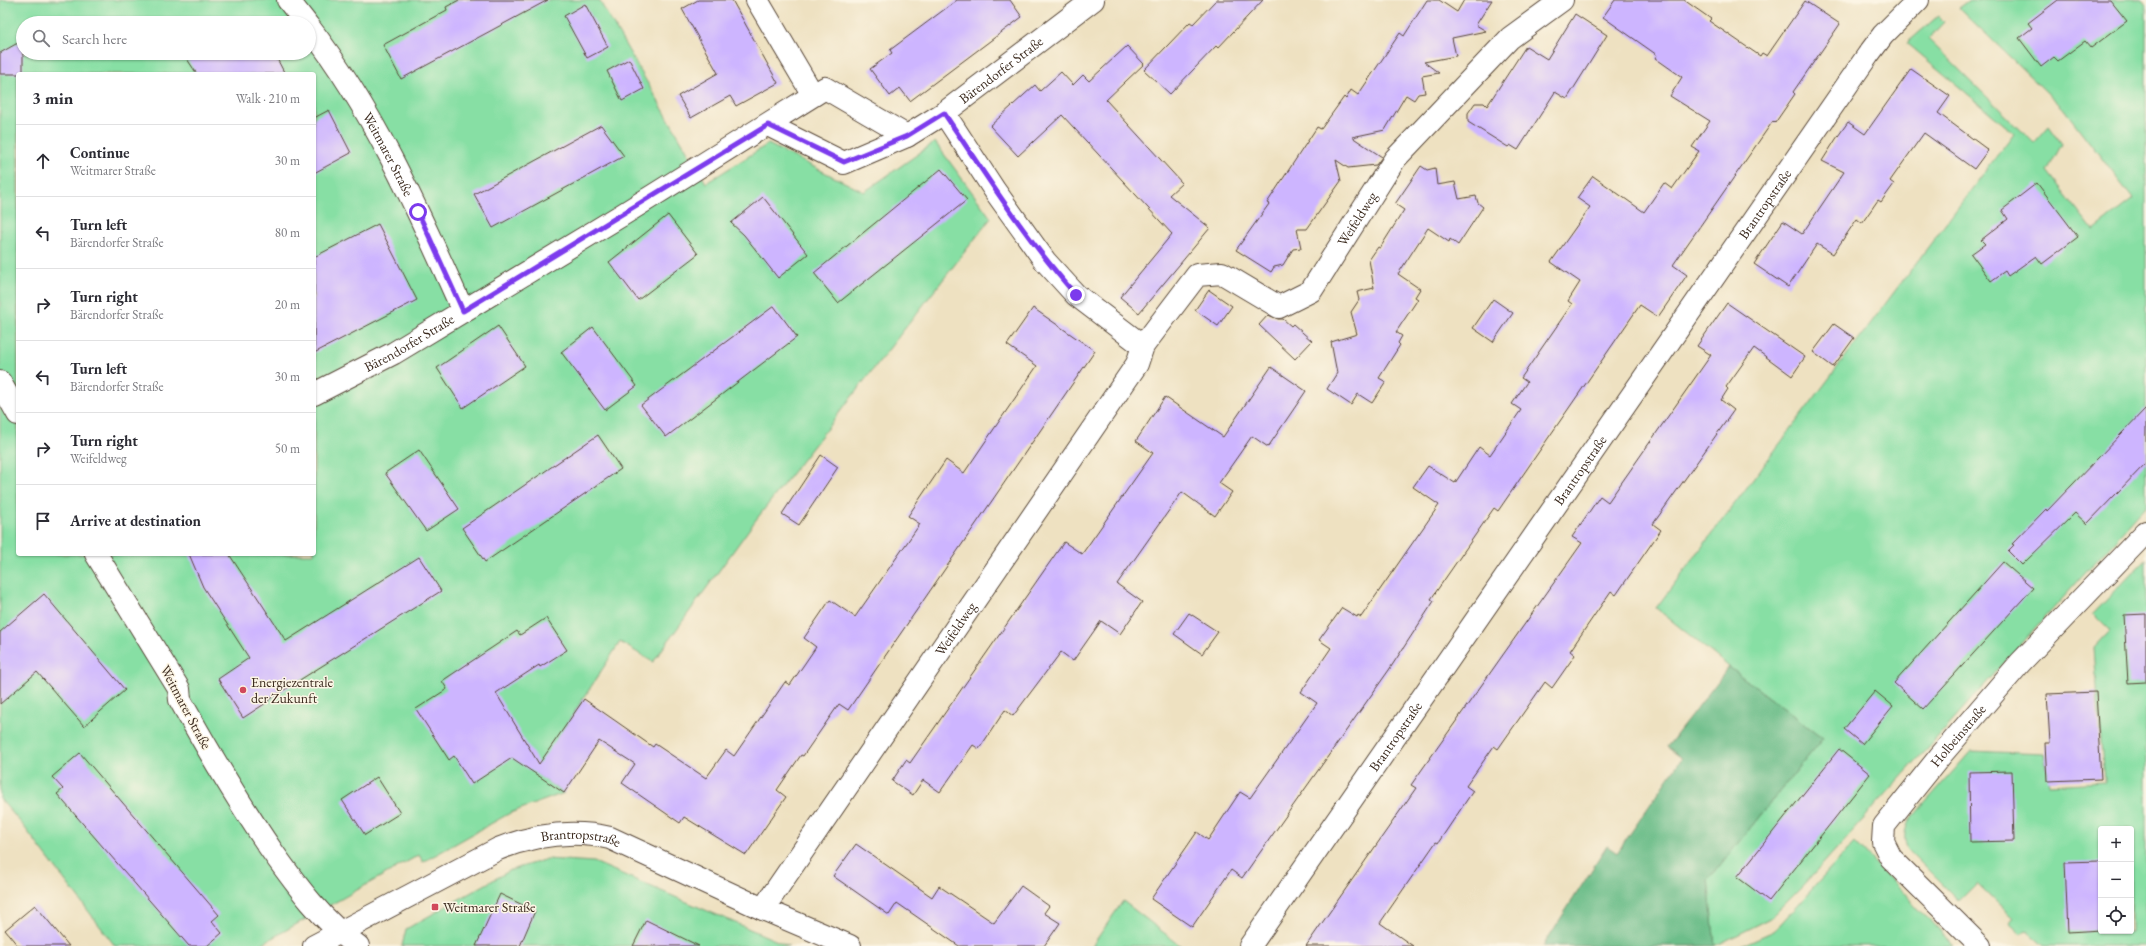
<!DOCTYPE html>
<meta charset="utf-8">
<style>
:root{--surface:#fff;--page:#f7f7f7;--text:#2b2b33;--muted:#7c7c81;--line:#e1e1e2}
body{margin:0;font-family:"EB Garamond",serif;background:var(--page);color:var(--text)}
.controls{position:absolute;right:12px;bottom:12px;display:grid;overflow:hidden;border-radius:4px;box-shadow:0 1px 3px #0004}
.controls button{width:36px;height:36px;display:grid;place-items:center;padding:0;border:0;border-bottom:1px solid var(--line);background:var(--surface);color:var(--text);font:20px sans-serif}
.stop{position:absolute;width:12px;height:12px;margin:-9px;border:3px solid #7c3aed;border-radius:50%;background:#fff}
.stop.end{background:#7c3aed;border-color:#fff;box-shadow:0 1px 4px #0008}
.list{margin:0;padding:0;list-style:none}
h2{display:flex;justify-content:space-between;align-items:center;height:52px;margin:0;padding:0 16px;font-size:17px}
h2 small{font-size:13px;font-weight:400;color:var(--muted)}
.list li{display:grid;grid-template-columns:26px 1fr auto;gap:12px;align-items:center;box-sizing:border-box;height:72px;padding:0 16px;border-top:1px solid var(--line)}
.list b{display:block;font-size:15px;white-space:nowrap}
.list p{margin:0;font-size:13px;white-space:nowrap;color:var(--muted)}
.list em{font-size:13px;font-style:normal;color:var(--muted)}
.icon{flex:none;width:22px;height:22px;fill:none;stroke:currentColor;stroke-width:2;stroke-linecap:round;stroke-linejoin:round}
.map{position:relative;flex:none;width:2146px;height:946px;overflow:hidden}
.search{position:absolute;background:var(--surface);box-shadow:0 1px 3px #0004;left:16px;top:16px;width:300px;height:44px;display:flex;align-items:center;gap:10px;box-sizing:border-box;padding:0 14px;border-radius:22px;color:var(--muted);font-size:15px}
.panel{position:absolute;background:var(--surface);box-shadow:0 1px 3px #0004;left:16px;top:72px;width:300px;height:484px;border-radius:4px}
.map>svg:first-child{display:block}
.green{fill:#87dfa4;stroke:#618461;fill-rule:evenodd}
.forest{fill:#6dbe8a;stroke:#547454}
.building{fill:#cdb5ff}
.lines{fill:none;stroke-linecap:round;stroke-linejoin:round}
.minor-casing{stroke:#564536;stroke-width:24}
.minor{stroke:#fff;stroke-width:22}
.route{stroke:#7c3aed;stroke-width:5}
.poi-dot{fill:#d1495b;stroke:#fcf5e5;stroke-width:1.5}
.labels{text-anchor:middle;dominant-baseline:central;stroke-width:3;stroke-linejoin:round;paint-order:stroke}
.street-label{font-size:14px;fill:#3b2a1e;stroke:#fcf5e5}
.poi-label{font-size:14px;fill:#3b2a1e;stroke:#fcf5e5;text-anchor:start}
</style>
<div class="map">
<svg width="2146" height="946" viewBox="0 0 2146 946">
<rect width="100%" height="100%" fill="#fcf5e5"/>
<filter id="ink" filterUnits="userSpaceOnUse"><feTurbulence type="fractalNoise" baseFrequency=".025" numOctaves="2"/><feDisplacementMap in="SourceGraphic" scale="8" xChannelSelector="R" yChannelSelector="G"/><feConvolveMatrix kernelMatrix="1 2 1 2 8 2 1 2 1" color-interpolation-filters="sRGB"/></filter>
<filter id="wash" filterUnits="userSpaceOnUse"><feTurbulence type="fractalNoise" baseFrequency=".012" numOctaves="4" result="noise"/><feDisplacementMap in="SourceGraphic" scale="16" xChannelSelector="R" yChannelSelector="G"/><feGaussianBlur stdDeviation="0.9" result="paint"/><feColorMatrix in="noise" values="0 0 0 0 0 0 0 0 0 0 0 0 0 0 0 0 0 1.4 0 .05"/><feComposite in="paint" operator="in"/></filter>
<g filter="url(#wash)">
<rect width="100%" height="100%" fill="#eee1c1"/>
<!-- green -->
<g class="green">
<path d="M 0,0 L 599,0 L 706,183 L 768,144 L 864,192 L 935,142 L 991,218 L 755,521 L 653,662 L 620,642 L 535,773 L 564,793 L 510,813 L 423,862 L 419,855 L 258,946 L 115,946 L 22,824 L 0,799 ZM 23,23 L 309,23 L 309,53 L 23,53 ZM 18,74 L 314,74 L 314,554 L 18,554 Z"/>
<path d="M 1970,0 L 2142,0 L 2146,5 L 2146,506 L 1803,886 L 1771,918 L 1715,946 L 1708,880 L 1823,738 L 1729,667 L 1656,608 L 2014,133 L 1907,43 L 1938,16 L 1944,22 L 1928,39 L 2034,143 L 2049,126 L 2062,144 L 2047,171 L 2093,230 L 2133,199 L 2063,108 L 1959,8 Z"/>
<path d="M 2146,559 L 2146,946 L 2044,946 L 2026,930 L 2021,934 L 2009,923 L 2013,918 L 1977,883 L 1959,901 L 1908,850 C 1903,839 1904,832 1909,821 L 1971,751 L 2044,754 L 2049,785 L 2104,782 L 2094,648 L 2110,631 L 2093,614 ZM 2101,829 L 2131,829 L 2131,931 L 2101,931 Z"/>
<path d="M 1855,842 L 1954,946 L 1740,946 L 1774,931 Z"/>
<path d="M 547,859 L 594,862 L 789,946 L 402,946 L 406,929 L 511,870 Z"/>
<path d="M 1123,901 L 1181,946 L 1092,946 Z"/>
</g>
<!-- forest -->
<path class="forest" d="M 1729,667 L 1823,738 L 1708,880 L 1715,946 L 1543,946 L 1607,846 L 1617,853 L 1682,758 L 1667,747 Z"/>
<g id="blocks">
<!-- building -->
<g class="building">
<path d="M 459,0 L 548,0 L 401,79 L 383,45 L 447,10 L 446,7 Z"/>
<path d="M 698,0 L 732,0 L 778,83 L 736,106 L 730,96 L 691,118 L 678,96 L 718,73 L 682,9 Z"/>
<path d="M 957,0 L 1010,0 L 1022,17 L 910,101 L 900,88 L 890,96 L 870,69 L 892,53 L 890,50 Z"/>
<path d="M 1216,0 L 1263,0 L 1218,48 L 1216,46 L 1170,94 L 1144,70 L 1190,22 L 1193,24 Z"/>
<path d="M 1427,0 L 1439,0 L 1457,12 L 1464,0 L 1492,0 L 1476,25 L 1486,31 L 1452,38 L 1456,56 L 1424,62 L 1439,73 L 1422,76 L 1425,93 L 1418,94 L 1414,100 L 1406,95 L 1385,130 L 1352,137 L 1382,157 L 1376,165 L 1348,168 L 1336,160 L 1341,181 L 1307,229 L 1297,229 L 1301,248 L 1293,249 L 1283,265 L 1274,267 L 1271,272 L 1236,250 L 1269,204 L 1267,203 L 1317,127 L 1321,129 L 1344,97 L 1346,99 L 1351,90 L 1358,95 L 1400,33 L 1404,36 Z"/>
<path d="M 1615,0 L 1684,0 L 1711,19 L 1709,21 L 1760,56 L 1762,53 L 1767,56 L 1805,1 L 1840,24 L 1793,92 L 1795,94 L 1775,123 L 1773,121 L 1673,265 L 1687,275 L 1658,317 L 1640,305 L 1498,511 L 1494,508 L 1431,599 L 1434,601 L 1389,670 L 1242,878 L 1231,870 L 1192,927 L 1151,899 L 1197,832 L 1208,840 L 1240,792 L 1250,798 L 1317,703 L 1301,692 L 1331,648 L 1319,640 L 1342,608 L 1357,617 L 1358,615 L 1361,617 L 1439,505 L 1413,487 L 1428,466 L 1455,483 L 1479,447 L 1490,455 L 1521,410 L 1512,404 L 1527,382 L 1521,378 L 1572,304 L 1568,301 L 1580,282 L 1551,262 L 1590,207 L 1577,198 L 1593,176 L 1644,212 L 1664,183 L 1672,189 L 1699,151 L 1692,147 L 1710,121 L 1670,96 L 1682,77 L 1655,58 L 1657,55 L 1603,17 Z"/>
<path d="M 2058,0 L 2110,0 L 2127,21 L 2091,48 L 2085,41 L 2058,61 L 2054,57 L 2041,67 L 2019,38 L 2032,28 L 2028,23 Z"/>
<path d="M 585,4 L 608,47 L 587,58 L 564,16 Z"/>
<path d="M 1575,14 L 1607,35 L 1567,99 L 1555,92 L 1518,150 L 1510,145 L 1508,147 L 1468,122 L 1468,113 L 1475,103 L 1484,103 L 1487,106 L 1526,46 L 1547,59 Z"/>
<path d="M 23,40 L 23,74 L 0,74 L 0,53 Z"/>
<path d="M 1127,46 L 1144,64 L 1106,100 L 1182,183 L 1169,195 L 1210,228 L 1139,313 L 1120,297 L 1172,234 L 1062,115 L 1018,156 L 990,126 L 1035,85 L 1040,91 L 1061,72 L 1073,85 L 1083,75 L 1089,81 Z"/>
<path d="M 189,53 L 274,53 L 285,74 L 197,74 L 185,56 Z"/>
<path d="M 629,59 L 644,89 L 622,101 L 607,71 Z"/>
<path d="M 1911,69 L 1950,96 L 1938,113 L 1988,150 L 1974,169 L 1924,133 L 1890,181 L 1894,184 L 1881,202 L 1878,200 L 1862,223 L 1857,219 L 1833,254 L 1817,244 L 1788,287 L 1754,264 L 1783,221 L 1802,234 L 1844,172 L 1822,161 L 1836,139 L 1848,122 L 1865,134 Z"/>
<path d="M 329,110 L 351,153 L 314,173 L 314,118 Z"/>
<path d="M 601,125 L 624,156 L 493,228 L 474,194 Z"/>
<path d="M 1421,166 L 1427,170 L 1435,168 L 1437,185 L 1455,182 L 1459,199 L 1476,196 L 1478,203 L 1483,207 L 1458,245 L 1450,239 L 1449,242 L 1428,228 L 1398,274 L 1420,289 L 1415,297 L 1418,299 L 1396,332 L 1402,336 L 1398,343 L 1400,345 L 1379,378 L 1386,382 L 1372,403 L 1358,394 L 1351,405 L 1327,389 L 1337,373 L 1331,342 L 1357,334 L 1351,312 L 1359,300 L 1357,292 L 1374,288 L 1369,260 L 1378,247 L 1380,248 L 1404,210 L 1395,204 Z"/>
<path d="M 941,169 L 967,200 L 838,303 L 814,273 Z"/>
<path d="M 2037,183 L 2078,237 L 2042,264 L 2036,256 L 2008,276 L 2005,271 L 1991,281 L 1971,254 L 1985,244 L 1981,240 L 2008,219 L 2002,210 Z"/>
<path d="M 763,197 L 808,254 L 778,278 L 744,235 L 731,223 Z"/>
<path d="M 668,215 L 698,254 L 638,300 L 609,262 Z"/>
<path d="M 378,224 L 417,300 L 314,353 L 314,257 Z"/>
<path d="M 1209,290 L 1232,306 L 1218,326 L 1195,310 Z"/>
<path d="M 1493,299 L 1513,313 L 1493,342 L 1473,328 Z"/>
<path d="M 1727,303 L 1805,357 L 1792,376 L 1754,348 L 1726,387 L 1728,389 L 1721,400 L 1734,410 L 1653,524 L 1661,530 L 1616,595 L 1611,591 L 1570,651 L 1575,655 L 1552,688 L 1545,682 L 1498,749 L 1494,746 L 1466,786 L 1473,791 L 1438,843 L 1436,842 L 1380,923 L 1413,946 L 1306,946 L 1416,788 L 1411,785 L 1582,543 L 1572,537 L 1600,496 L 1608,502 L 1711,355 L 1697,346 Z"/>
<path d="M 774,306 L 797,337 L 666,437 L 641,405 Z"/>
<path d="M 1033,308 L 1095,351 L 848,710 L 839,704 L 803,756 L 801,755 L 777,790 L 786,797 L 746,855 L 684,817 L 680,823 L 622,783 L 635,764 L 599,741 L 564,793 L 512,758 L 472,784 L 454,756 L 449,760 L 416,709 L 447,689 L 442,681 L 517,631 L 520,635 L 546,618 L 567,650 L 540,667 L 539,665 L 496,693 L 539,764 L 584,699 L 653,747 L 655,744 L 706,778 L 726,750 L 734,756 L 785,682 L 790,685 L 816,647 L 804,638 L 830,600 L 855,617 L 920,524 L 908,516 L 946,460 L 964,473 L 998,423 L 1037,366 L 1007,345 Z"/>
<path d="M 1268,315 L 1278,319 L 1283,319 L 1291,326 L 1293,324 L 1312,341 L 1295,359 L 1259,325 Z"/>
<path d="M 1834,324 L 1854,338 L 1833,367 L 1813,352 Z"/>
<path d="M 498,326 L 525,366 L 463,408 L 437,368 Z"/>
<path d="M 593,327 L 637,386 L 605,410 L 561,352 Z"/>
<path d="M 1271,367 L 1306,391 L 1268,447 L 1252,436 L 1219,483 L 1232,492 L 1215,516 L 1182,492 L 1117,584 L 1142,602 L 1120,634 L 1101,621 L 1073,661 L 1061,652 L 1013,716 L 1005,710 L 979,749 L 973,745 L 940,792 L 923,780 L 913,795 L 892,781 L 906,760 L 910,763 L 1064,542 L 1082,554 L 1153,453 L 1136,441 L 1165,397 L 1223,437 Z"/>
<path d="M 2146,408 L 2146,463 L 2087,524 L 2075,513 L 2022,565 L 2008,551 L 2014,545 L 2012,544 L 2046,509 L 2047,511 Z"/>
<path d="M 598,435 L 621,469 L 485,562 L 462,528 Z"/>
<path d="M 419,450 L 459,509 L 426,531 L 385,473 Z"/>
<path d="M 821,455 L 838,467 L 799,525 L 782,514 Z"/>
<path d="M 189,554 L 229,554 L 286,641 L 419,557 L 441,591 L 268,700 L 269,701 L 243,718 L 218,679 L 249,658 L 203,587 Z"/>
<path d="M 2003,562 L 2033,588 L 1923,709 L 1894,683 Z"/>
<path d="M 44,594 L 125,690 L 84,726 L 37,672 L 0,704 L 0,632 Z"/>
<path d="M 1189,613 L 1218,632 L 1202,654 L 1174,634 Z"/>
<path d="M 2146,614 L 2146,682 L 2128,683 L 2124,615 Z"/>
<path d="M 1875,691 L 1893,706 L 1862,744 L 1844,729 Z"/>
<path d="M 2096,692 L 2101,779 L 2047,781 L 2045,743 L 2050,743 L 2047,694 Z"/>
<path d="M 1839,749 L 1870,774 L 1769,901 L 1737,877 Z"/>
<path d="M 80,753 L 219,915 L 212,921 L 222,933 L 207,946 L 189,946 L 57,794 L 63,789 L 52,777 Z"/>
<path d="M 2012,771 L 2014,841 L 1970,842 L 1969,772 Z"/>
<path d="M 377,777 L 400,813 L 365,835 L 342,800 Z"/>
<path d="M 856,844 L 932,897 L 939,886 L 994,923 L 1021,886 L 1049,906 L 1044,913 L 1060,923 L 1044,946 L 959,946 L 897,903 L 889,915 L 833,876 Z"/>
<path d="M 2101,861 L 2101,930 L 2068,932 L 2065,862 Z"/>
<path d="M 500,894 L 535,911 L 520,946 L 476,946 Z"/>
<path d="M 35,905 L 69,946 L 18,946 L 5,930 Z"/>
<path d="M 646,920 L 699,946 L 633,946 Z"/>
</g>
</g>
</g>
<g filter="url(#ink)">
<use href="#blocks" fill-opacity="0" stroke="#564536" stroke-width="1"/>
<g class="lines">
<!-- minor casing -->
<g class="minor-casing">
<g id="minor">
<path d="M 288,0 L 306,23"/>
<path d="M 757,0 L 813,95"/>
<path id="s1" d="M 309,27 C 375,112 419,213 463,311"/>
<path d="M 944,113 L 995,191 L 1045,261 L 1076,295 L 1143,346"/>
<path d="M 768,125 L 844,163 L 907,136"/>
<path d="M 0,382 L 18,414"/>
<path id="s2" d="M 314,394 L 394,353 L 622,215 L 825,88 L 907,136 L 944,113 L 1093,0"/>
<path d="M 96,554 L 179,689 L 180,700 C 209,752 239,803 272,851 C 297,886 323,922 358,946"/>
<path id="s3" d="M 763,909 L 1137,364 L 1143,346 L 1197,275 L 1222,273 L 1279,307 L 1311,291 L 1395,159 L 1510,38 L 1562,0"/>
<path id="s4" d="M 314,946 L 498,849 C 534,835 571,829 610,838 L 763,909 L 850,946"/>
<path id="s5" d="M 1250,946 L 1868,55 L 1883,35 L 1918,0"/>
<path id="s6" d="M 1980,946 L 1891,858 L 1883,842 L 1884,826 L 1941,755 L 2020,663 L 2146,532"/>
</g>
</g>
<!-- minor -->
<use href="#minor" class="minor"/>
</g>
</g>
<g class="lines" filter="url(#ink)">
<!-- route -->
<path class="route" d="M 418,212 L 463,311 L 768,125 L 844,162 L 907,136 L 944,113 C 986,176 1026,239 1076,295"/>
</g>
<!-- markers -->
<g class="poi-dot">
<circle cx="243" cy="690" r="4"/>
<rect x="431" y="903" width="8" height="8" rx="2"/>
</g>
<g class="labels">
<!-- street labels -->
<g class="street-label">
<text stroke="none"><textPath href="#s2" startOffset="806">Bärendorfer Straße</textPath></text>
<text stroke="none"><textPath href="#s1" startOffset="150">Weitmarer Straße</textPath></text>
<text stroke="none"><textPath href="#s5" startOffset="903">Brantropstraße</textPath></text>
<text stroke="none"><textPath href="#s3" startOffset="982">Weifeldweg</textPath></text>
<text stroke="none"><textPath href="#s2" startOffset="108">Bärendorfer Straße</textPath></text>
<text stroke="none"><textPath href="#s5" startOffset="579">Brantropstraße</textPath></text>
<text stroke="none"><textPath href="#s3" startOffset="340">Weifeldweg</textPath></text>
<text transform="translate(186 707) rotate(62)">Weitmarer Straße</text>
<text stroke="none"><textPath href="#s6" startOffset="276">Holbeinstraße</textPath></text>
<text stroke="none"><textPath href="#s5" startOffset="255">Brantropstraße</textPath></text>
<text stroke="none"><textPath href="#s4" startOffset="293">Brantropstraße</textPath></text>
</g>
<!-- poi labels -->
<g class="poi-label">
<text x="251" y="682">Energiezentrale<tspan x="251" dy="16">der Zukunft</tspan></text>
<text x="443" y="907">Weitmarer Straße</text>
</g>
</g>
</svg>
<div class="controls">
<button>+</button>
<button>−</button>
<button><svg class="icon" aria-label="locate" viewBox="0 0 24 24"><circle cx="12" cy="12" r="6"/><path d="M12 2v4M12 18v4M2 12h4M18 12h4"/></svg></button>
</div>
<div class="stop" style="left:418px;top:212px"></div>
<div class="stop end" style="left:1076px;top:295px"></div>
<div class="search"><svg class="icon" aria-label="search" viewBox="0 0 24 24"><circle cx="10" cy="10" r="6"/><path d="M15 15l6 6"/></svg>Search here</div>
<section class="panel">
<h2>3 min<small>Walk · 210 m</small></h2>
<ul class="list">
<li><svg class="icon" aria-label="ahead" viewBox="0 0 24 24"><path d="M12 20V5M6 11l6-6 6 6"/></svg><div><b>Continue</b><p>Weitmarer Straße</p></div><em>30 m</em></li>
<li><svg class="icon" aria-label="left" viewBox="0 0 24 24"><path d="M17 20v-9H6M10 6l-5 5 5 5"/></svg><div><b>Turn left</b><p>Bärendorfer Straße</p></div><em>80 m</em></li>
<li><svg class="icon" aria-label="right" viewBox="0 0 24 24"><path d="M7 20v-9h11M14 6l5 5-5 5"/></svg><div><b>Turn right</b><p>Bärendorfer Straße</p></div><em>20 m</em></li>
<li><svg class="icon" aria-label="left" viewBox="0 0 24 24"><path d="M17 20v-9H6M10 6l-5 5 5 5"/></svg><div><b>Turn left</b><p>Bärendorfer Straße</p></div><em>30 m</em></li>
<li><svg class="icon" aria-label="right" viewBox="0 0 24 24"><path d="M7 20v-9h11M14 6l5 5-5 5"/></svg><div><b>Turn right</b><p>Weifeldweg</p></div><em>50 m</em></li>
<li><svg class="icon" aria-label="arrive" viewBox="0 0 24 24"><path d="M6 21V4h12l-3 4 3 4H6"/></svg><div><b>Arrive at destination</b></div></li>
</ul>
</section>
</div>
